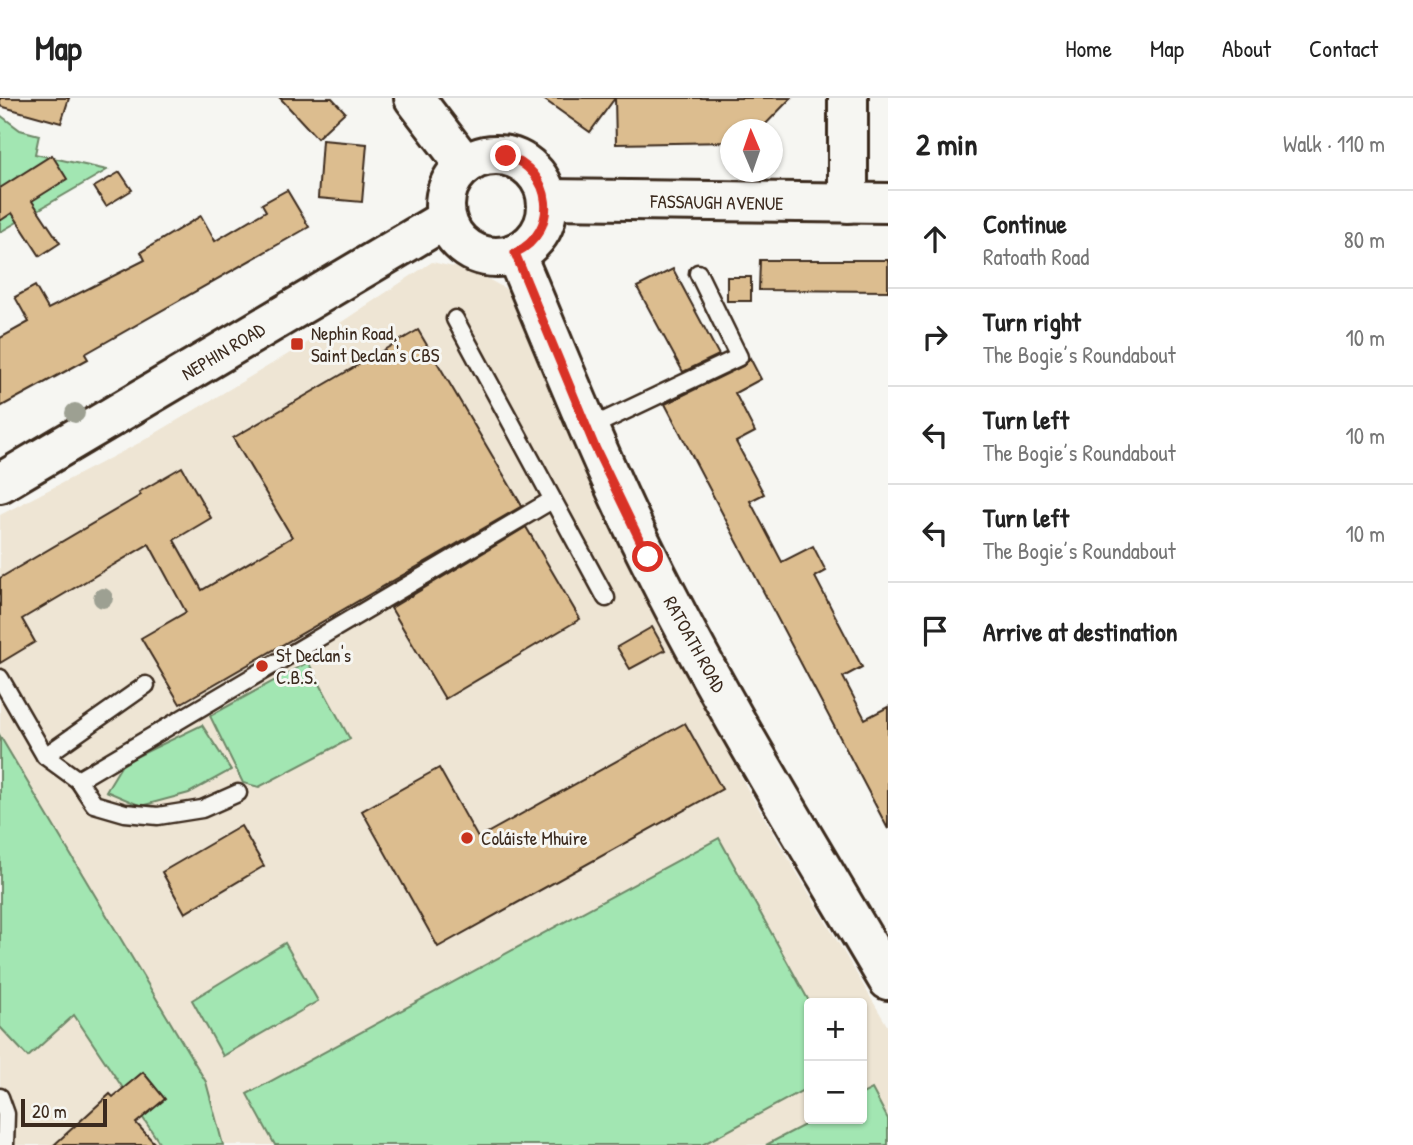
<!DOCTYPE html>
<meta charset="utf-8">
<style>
:root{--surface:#fff;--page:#f6f6f6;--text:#222;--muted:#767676;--line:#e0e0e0}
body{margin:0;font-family:"Patrick Hand",sans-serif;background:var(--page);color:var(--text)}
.controls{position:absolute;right:21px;bottom:21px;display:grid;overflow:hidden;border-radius:7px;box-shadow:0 2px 5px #0004}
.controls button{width:63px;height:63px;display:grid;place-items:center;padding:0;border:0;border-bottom:2px solid var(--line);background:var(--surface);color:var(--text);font:35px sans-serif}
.compass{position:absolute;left:720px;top:21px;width:63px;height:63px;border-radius:50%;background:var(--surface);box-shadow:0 2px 5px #0004;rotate:358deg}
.scale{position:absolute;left:21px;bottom:18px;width:86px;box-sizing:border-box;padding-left:7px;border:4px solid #3b2a1e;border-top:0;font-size:19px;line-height:24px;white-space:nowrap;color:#3b2a1e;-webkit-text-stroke:5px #f6f6f2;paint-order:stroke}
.stop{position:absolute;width:21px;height:21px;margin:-16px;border:5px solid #d93025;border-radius:50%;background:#fff}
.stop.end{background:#d93025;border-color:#fff;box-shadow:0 2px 7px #0008}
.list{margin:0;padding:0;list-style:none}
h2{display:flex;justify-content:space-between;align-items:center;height:91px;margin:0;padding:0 28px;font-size:30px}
h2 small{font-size:23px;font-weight:400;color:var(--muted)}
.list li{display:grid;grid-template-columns:46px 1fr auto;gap:21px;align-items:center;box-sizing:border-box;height:98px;padding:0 28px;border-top:2px solid var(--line)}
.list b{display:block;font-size:26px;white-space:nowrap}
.list p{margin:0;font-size:23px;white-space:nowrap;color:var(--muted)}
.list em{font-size:23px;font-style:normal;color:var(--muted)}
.icon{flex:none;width:38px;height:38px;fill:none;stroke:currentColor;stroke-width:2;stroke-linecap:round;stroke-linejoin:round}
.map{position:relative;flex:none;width:888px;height:1047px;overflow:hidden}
header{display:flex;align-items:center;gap:42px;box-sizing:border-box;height:98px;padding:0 35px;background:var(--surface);border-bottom:2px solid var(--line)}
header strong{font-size:33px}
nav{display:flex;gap:38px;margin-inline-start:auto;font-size:24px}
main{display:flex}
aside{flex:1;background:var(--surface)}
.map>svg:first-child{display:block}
.built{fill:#eee5d4;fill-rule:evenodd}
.green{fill:#a2e6b2;stroke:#6e8868;stroke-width:2}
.building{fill:#dcbd8f;stroke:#3b2a1e;stroke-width:2}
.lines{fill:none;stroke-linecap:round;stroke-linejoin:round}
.service-casing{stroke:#3b2a1e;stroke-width:21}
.tertiary-casing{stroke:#3b2a1e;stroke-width:44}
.secondary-casing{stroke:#3b2a1e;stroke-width:44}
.service{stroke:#f6f6f2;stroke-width:16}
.tertiary{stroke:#f6f6f2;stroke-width:38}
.secondary{stroke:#f6f6f2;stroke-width:38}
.tree{fill:#9da092}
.route{stroke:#d93025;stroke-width:9}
.poi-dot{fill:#c8321e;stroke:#f6f6f2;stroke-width:2.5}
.labels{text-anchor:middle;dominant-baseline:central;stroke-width:6;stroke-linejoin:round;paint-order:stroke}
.street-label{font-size:19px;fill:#3b2a1e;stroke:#f6f6f2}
.poi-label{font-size:19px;fill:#3b2a1e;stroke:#f6f6f2;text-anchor:start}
</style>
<header>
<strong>Map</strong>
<nav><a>Home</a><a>Map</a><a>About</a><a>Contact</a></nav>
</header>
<main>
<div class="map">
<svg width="888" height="1047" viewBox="0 0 888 1047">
<rect width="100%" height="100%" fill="#f6f6f2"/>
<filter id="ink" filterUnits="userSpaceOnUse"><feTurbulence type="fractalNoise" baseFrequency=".0143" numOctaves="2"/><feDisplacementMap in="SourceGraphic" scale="14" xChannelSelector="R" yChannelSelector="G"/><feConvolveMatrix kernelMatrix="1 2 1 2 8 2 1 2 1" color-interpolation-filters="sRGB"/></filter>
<g filter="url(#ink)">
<!-- built -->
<g class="built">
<path d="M 432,164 L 475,174 L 508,192 L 619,439 L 747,690 L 888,929 L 888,1047 L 223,1047 L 206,984 L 0,638 L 0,417 L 141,344 L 337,227 ZM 809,905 L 862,905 L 862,1021 L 809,1021 Z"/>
<path d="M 0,837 L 74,917 L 161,1047 L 0,1047 Z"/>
</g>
<!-- green -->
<g class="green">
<path d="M 0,17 L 20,32 L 39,37 L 35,56 L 107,72 L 0,134 Z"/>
<path d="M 308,564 L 350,641 L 259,689 L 243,685 L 210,618 Z"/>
<path d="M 202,627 L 231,672 L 189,695 L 141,708 L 106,693 L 123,665 Z"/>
<path d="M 0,638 L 206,984 L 223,1047 L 161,1047 L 74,917 L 28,959 L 0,929 Z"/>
<path d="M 719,740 L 810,905 L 809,989 L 702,1047 L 275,1047 L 247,996 Z"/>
<path d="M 285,845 L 318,903 L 223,958 L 192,902 Z"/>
<path d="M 872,991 L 888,1021 L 888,1047 L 766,1047 L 816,1021 L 862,1021 L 862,996 Z"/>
</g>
<!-- building -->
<g class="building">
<path d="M 0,0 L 69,0 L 61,25 L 0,8 Z"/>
<path d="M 280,0 L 332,0 L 345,14 L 317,40 Z"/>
<path d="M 542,0 L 615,0 L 590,34 Z"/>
<path d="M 615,0 L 791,0 L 760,32 L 731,32 L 731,44 L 616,46 Z"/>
<path d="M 322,42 L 367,46 L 362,104 L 318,100 Z"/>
<path d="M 52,57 L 67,81 L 32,103 L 60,145 L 40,158 L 12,115 L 0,123 L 0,90 Z"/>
<path d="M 120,74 L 132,92 L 106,108 L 94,89 Z"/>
<path d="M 287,92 L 309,129 L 85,256 L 88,261 L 0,309 L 0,240 L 29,224 L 15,199 L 35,188 L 48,211 L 145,162 L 141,154 L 201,118 L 215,143 L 266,113 L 262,106 Z"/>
<path d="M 760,162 L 888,162 L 888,193 L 759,192 Z"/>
<path d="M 673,171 L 719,257 L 683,274 L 637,189 Z"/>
<rect x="727" y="179" width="24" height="24"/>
<path d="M 418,232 L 522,408 L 180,606 L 141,540 L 186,514 L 149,446 L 22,521 L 35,544 L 0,565 L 0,480 L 141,397 L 139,394 L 182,369 L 211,420 L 174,442 L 202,492 L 292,439 L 233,340 Z"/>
<path d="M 750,260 L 761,281 L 735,295 L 755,334 L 736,344 L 764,396 L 750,403 L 782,464 L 813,448 L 826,473 L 815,479 L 862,569 L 843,579 L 865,621 L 888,609 L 888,731 L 665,306 L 743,268 Z"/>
<path d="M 526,429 L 580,521 L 445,601 L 391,510 Z"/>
<path d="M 652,529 L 665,552 L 630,571 L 617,549 Z"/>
<path d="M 685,625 L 722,691 L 438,849 L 362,713 L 439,670 L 478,740 Z"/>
<path d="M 241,728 L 264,768 L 185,815 L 162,774 Z"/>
<path d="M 143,974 L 165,1001 L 136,1025 L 156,1047 L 54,1047 L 110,996 L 113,999 Z"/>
</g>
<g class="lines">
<!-- service casing -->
<g class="service-casing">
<g id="service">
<path d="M 455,221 L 606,500"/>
<path d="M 589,330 L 739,259 L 698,175"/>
<path d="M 0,580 L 45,658 L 78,682 L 552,402"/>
<path d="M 45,658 L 146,587"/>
<path d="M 78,682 L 94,706 L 125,715 L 158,718 L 202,711 L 238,695"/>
<path d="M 0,999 L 6,1016 L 5,1047"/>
</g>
</g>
<!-- tertiary casing -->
<g class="tertiary-casing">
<g id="tertiary">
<path d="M 848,0 L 848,105"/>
<path d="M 547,101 L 888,105"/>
<path d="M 0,385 L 446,121"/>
</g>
</g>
<!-- secondary casing -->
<g class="secondary-casing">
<g id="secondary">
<path d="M 414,0 L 465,67"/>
<circle cx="496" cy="108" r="51"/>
<path d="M 515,155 C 558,256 598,359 647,457 C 719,603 806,742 888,882"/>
</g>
</g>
<!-- service -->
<use href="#service" class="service"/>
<!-- tertiary -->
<use href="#tertiary" class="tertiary"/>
<!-- secondary -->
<use href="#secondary" class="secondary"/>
</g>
<!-- trees -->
<g class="tree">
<circle cx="75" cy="315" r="10"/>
<circle cx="103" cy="500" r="10"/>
</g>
</g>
<g class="lines" filter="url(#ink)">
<!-- route -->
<path class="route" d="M 506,58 C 553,72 561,133 515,155 L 594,347 L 648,459"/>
</g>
<!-- markers -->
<g class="poi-dot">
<rect x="290" y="239" width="14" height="14" rx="3.5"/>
<circle cx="262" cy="568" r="7"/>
<circle cx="467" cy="740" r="7"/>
</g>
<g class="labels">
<!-- street labels -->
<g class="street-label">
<text transform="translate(717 104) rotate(1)">FASSAUGH AVENUE</text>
<text transform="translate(223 253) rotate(-31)">NEPHIN ROAD</text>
<text transform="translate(695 546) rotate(61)">RATOATH ROAD</text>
</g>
<!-- poi labels -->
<g class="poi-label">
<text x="311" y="235">Nephin Road,<tspan x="311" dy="22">Saint Declan's CBS</tspan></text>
<text x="276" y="557">St Declan's<tspan x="276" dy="22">C.B.S.</tspan></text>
<text x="481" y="740">Coláiste Mhuire</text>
</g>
</g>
</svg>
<div class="controls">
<button>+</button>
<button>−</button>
</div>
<svg class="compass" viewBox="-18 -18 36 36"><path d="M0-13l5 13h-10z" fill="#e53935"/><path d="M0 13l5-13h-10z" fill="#767676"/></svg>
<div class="scale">20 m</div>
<div class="stop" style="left:648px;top:459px"></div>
<div class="stop end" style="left:506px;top:58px"></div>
</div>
<aside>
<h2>2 min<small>Walk · 110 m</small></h2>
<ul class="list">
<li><svg class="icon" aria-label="ahead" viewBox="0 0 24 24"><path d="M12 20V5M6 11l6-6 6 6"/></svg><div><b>Continue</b><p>Ratoath Road</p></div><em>80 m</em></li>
<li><svg class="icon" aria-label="right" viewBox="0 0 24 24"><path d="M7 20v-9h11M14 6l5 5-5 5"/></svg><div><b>Turn right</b><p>The Bogie’s Roundabout</p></div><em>10 m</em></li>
<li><svg class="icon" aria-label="left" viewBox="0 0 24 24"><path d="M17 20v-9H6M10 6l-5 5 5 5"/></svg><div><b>Turn left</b><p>The Bogie’s Roundabout</p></div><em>10 m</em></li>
<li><svg class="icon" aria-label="left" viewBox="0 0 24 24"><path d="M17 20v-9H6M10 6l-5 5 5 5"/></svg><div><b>Turn left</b><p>The Bogie’s Roundabout</p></div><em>10 m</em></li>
<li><svg class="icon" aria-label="arrive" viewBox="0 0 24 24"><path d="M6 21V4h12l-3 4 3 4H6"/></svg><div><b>Arrive at destination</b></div></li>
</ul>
</aside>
</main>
